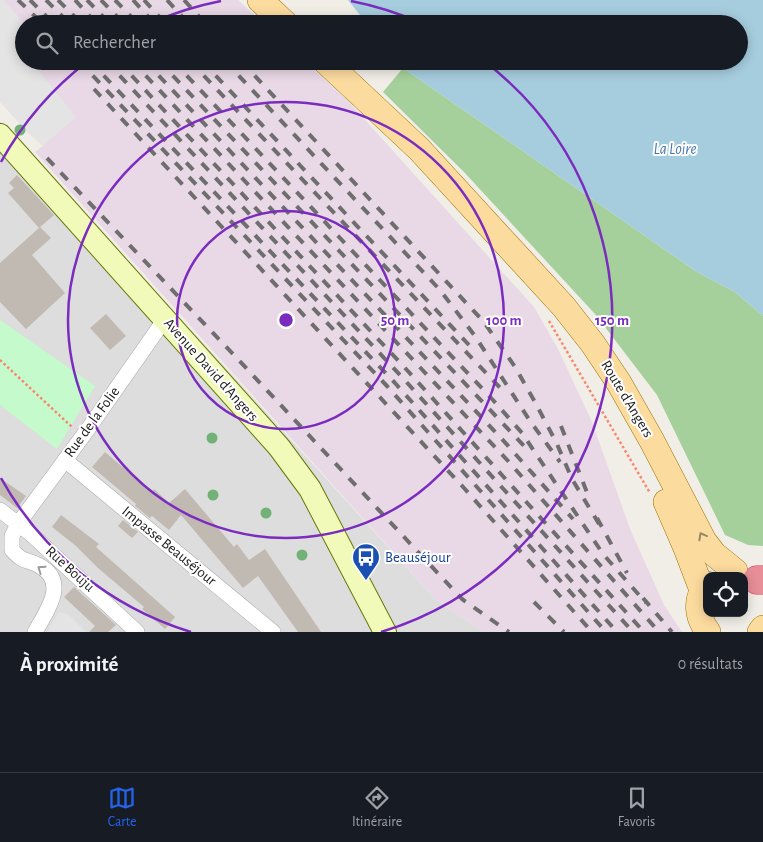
<!DOCTYPE html>
<html lang="fr">
<meta charset="utf-8">
<style>
:root{--surface:#171b24;--page:#20242c;--text:#f1f3f6;--muted:#9ea1a6;--line:#363941;--accent:#2563eb}
body{margin:0;font-family:"Alegreya Sans",sans-serif;background:var(--page);color:var(--text)}
.controls{position:absolute;right:15px;bottom:15px;display:grid;overflow:hidden;border-radius:10px;box-shadow:0 2px 12px #0003}
.controls button{width:45px;height:45px;display:grid;place-items:center;padding:0;border:0;border-bottom:1px solid var(--line);background:var(--surface);color:var(--text);font:25px sans-serif}
.list{margin:0;padding:0;list-style:none}
h2{display:flex;justify-content:space-between;align-items:center;height:65px;margin:0;padding:0 20px;font-size:21px}
h2 small{font-size:16px;font-weight:400;color:var(--muted)}
.icon{flex:none;width:28px;height:28px;fill:none;stroke:currentColor;stroke-width:2;stroke-linecap:round;stroke-linejoin:round}
.map{position:relative;flex:none;width:763px;height:632px;overflow:hidden}
.search{position:absolute;background:var(--surface);box-shadow:0 2px 12px #0003;left:15px;right:15px;top:15px;height:55px;display:flex;align-items:center;gap:12px;box-sizing:border-box;padding:0 18px;border-radius:28px;color:var(--muted);font-size:19px}
.sheet{height:140px;background:var(--surface)}
nav{display:flex;justify-content:space-around;align-items:center;box-sizing:border-box;height:70px;border-top:1px solid var(--line);background:var(--surface);font-size:14px;color:var(--muted)}
nav a{display:grid;justify-items:center;gap:2px}
nav .on{color:var(--accent)}
.map>svg:first-child{display:block}
.residential{fill:#dedddd}
.industrial{fill:#e9d8e5}
.forest{fill:#a6d09b}
.park{fill:#c4facc}
.parking{fill:#e4e4e4}
.water{fill:#a6cdde}
.building{fill:#c1bab2}
.lines{fill:none;stroke-linecap:round;stroke-linejoin:round}
.street-casing{stroke:#a7a7a7;stroke-width:16}
.secondary-casing{stroke:#647905;stroke-width:24}
.primary-casing{stroke:#9b7300;stroke-width:26}
.highway-casing{stroke:#dc2657;stroke-width:29}
.path{stroke:#fa866d;stroke-width:2.5;stroke-dasharray:2.5 2.5;stroke-linecap:butt}
.street{stroke:#fff;stroke-width:15}
.secondary{stroke:#f2faba;stroke-width:22}
.primary{stroke:#fcdb9f;stroke-width:25}
.highway{stroke:#e78e98;stroke-width:28}
.rail{stroke:#6e6e6e;stroke-width:4;stroke-dasharray:10 10;stroke-linecap:butt}
.tree{fill:#72b277}
.oneway{stroke:#998766}
.oneway2{stroke:#9b9b9b}
.ring{fill:none;stroke:#7b2cbf;stroke-width:2.5}
.labels{text-anchor:middle;dominant-baseline:central;stroke-width:4;stroke-linejoin:round;paint-order:stroke}
.street-label{font-size:15px;fill:#202020;stroke:#fff}
.transit-label{font-size:15px;fill:#164399;stroke:#fff;text-anchor:start}
.water-label{font-size:16px;font-style:italic;fill:#4b76b0;stroke:#fff}
.centre{fill:#7b2cbf;stroke:#fff;stroke-width:2.5}
.ring-label{font-size:15px;text-anchor:middle;font-weight:bold;fill:#7b2cbf;stroke:#fff;stroke-width:4;stroke-linejoin:round;paint-order:stroke}
</style>
<div class="map">
<svg width="763" height="632" viewBox="0 0 763 632">
<rect width="100%" height="100%" fill="#f0eee6"/>
<!-- residential -->
<path class="residential" d="M 0,121 L 235,378 L 436,600 L 484,632 L 0,632 Z"/>
<!-- industrial -->
<g class="industrial">
<path d="M 3,0 L 238,0 L 264,24 L 24,24 Z"/>
<path d="M 34,61 L 305,61 L 347,100 L 534,307 L 558,349 L 592,422 L 630,529 L 664,605 L 682,632 L 484,632 L 436,600 L 35,152 L 43,146 Z"/>
</g>
<!-- forest -->
<path class="forest" d="M 403,68 L 697,272 L 735,292 L 763,316 L 763,546 L 748,545 L 725,535 L 657,395 L 595,314 L 464,172 L 383,92 Z"/>
<!-- park -->
<path class="park" d="M 0,320 L 95,386 L 57,449 L 0,405 Z"/>
<!-- parking -->
<g class="parking">
<path d="M 0,0 L 3,0 L 24,24 L 24,61 L 34,61 L 33,63 L 76,117 L 43,146 L 30,135 L 0,102 Z"/>
<path d="M 59,612 L 68,614 L 86,632 L 47,632 Z"/>
</g>
<!-- water -->
<path class="water" d="M 348,0 L 763,0 L 763,316 L 735,292 L 697,272 L 403,68 L 397,61 L 739,61 L 739,24 L 367,24 Z"/>
<!-- building -->
<g class="building">
<path d="M 17,175 L 54,215 L 39,228 L 8,193 L 14,188 L 9,183 Z"/>
<path d="M 40,227 L 51,238 L 32,255 L 65,293 L 26,329 L 0,302 L 0,263 Z"/>
<path d="M 106,314 L 126,336 L 110,350 L 90,328 Z"/>
<path d="M 105,452 L 152,492 L 154,489 L 169,503 L 185,489 L 234,547 L 237,544 L 249,560 L 265,549 L 321,632 L 298,632 L 258,576 L 243,588 L 181,515 L 169,530 L 152,516 L 150,518 L 135,506 L 136,504 L 92,467 Z"/>
<path d="M 0,478 L 26,496 L 17,508 L 0,495 Z"/>
<path d="M 61,515 L 99,544 L 96,547 L 175,617 L 165,629 L 142,609 L 144,607 L 98,568 L 76,546 L 52,527 Z"/>
<path d="M 123,520 L 138,532 L 132,538 L 118,526 Z"/>
<path d="M 74,587 L 116,625 L 108,632 L 89,632 L 95,626 L 64,597 Z"/>
</g>
<g class="lines">
<!-- street casing -->
<g class="street-casing">
<g id="street">
<path d="M 65,460 L 273,632"/>
<path d="M 0,510 L 31,534 L 137,632"/>
<path d="M 35,632 C 46,612 70,581 38,565 C 25,558 25,564 12,550 L 12,536 L 18,524 L 88,429 L 165,319"/>
</g>
</g>
<!-- secondary casing -->
<g class="secondary-casing">
<path id="secondary" d="M 0,135 L 279,447 L 310,489 L 385,632"/>
</g>
<!-- primary casing -->
<g class="primary-casing">
<g id="primary">
<path d="M 260,0 L 286,24"/>
<path d="M 325,61 L 419,149 L 564,307 L 593,344 L 619,383 L 652,441 L 704,541 L 714,554 L 735,571"/>
<path d="M 666,502 L 686,548 L 702,590"/>
<path d="M 707,584 C 694,600 697,617 708,632"/>
<path d="M 760,632 L 763,628"/>
</g>
</g>
<!-- highway casing -->
<g class="highway-casing">
<path id="highway" d="M 757,580 L 763,580"/>
</g>
<!-- path -->
<g class="path">
<path d="M 549,321 L 650,493"/>
<path d="M 0,360 L 72,427"/>
</g>
<!-- street -->
<use href="#street" class="street"/>
<!-- secondary -->
<use href="#secondary" class="secondary"/>
<!-- primary -->
<use href="#primary" class="primary"/>
<!-- highway -->
<use href="#highway" class="highway"/>
<!-- rail -->
<g class="rail">
<path d="M 18,0 L 43,24"/>
<path d="M 30,0 L 54,24"/>
<path d="M 46,0 L 70,24"/>
<path d="M 58,0 L 82,24"/>
<path d="M 75,0 L 97,24"/>
<path d="M 87,0 L 110,24"/>
<path d="M 101,0 L 124,24"/>
<path d="M 115,0 L 138,24"/>
<path d="M 133,0 L 155,24"/>
<path d="M 144,0 L 166,24"/>
<path d="M 167,0 L 189,24"/>
<path d="M 184,0 L 206,24"/>
<path d="M 79,61 L 387,386 L 606,632"/>
<path d="M 90,61 L 395,383 L 617,632"/>
<path d="M 106,61 L 401,376 L 633,632"/>
<path d="M 118,61 L 406,369 L 644,632"/>
<path d="M 132,61 L 509,462 L 659,632"/>
<path d="M 145,61 L 502,439 L 573,519"/>
<path d="M 159,61 L 528,450"/>
<path d="M 173,61 L 493,400 L 522,433 L 603,554 L 646,603"/>
<path d="M 190,61 L 505,393"/>
<path d="M 202,61 L 469,345"/>
<path d="M 225,61 L 440,290 L 475,336 L 530,421 L 560,462"/>
<path d="M 241,61 L 484,322 L 515,367 L 535,402 L 557,444 L 572,479 L 599,524"/>
<path d="M 94,89 L 464,488 L 592,632"/>
<path d="M 47,158 L 233,354 L 462,599 L 509,632"/>
<path d="M 561,426 L 588,495"/>
<path d="M 597,518 L 627,573"/>
<path d="M 643,598 L 672,632"/>
<path d="M 534,602 L 564,632"/>
</g>
</g>
<!-- trees -->
<g class="tree">
<circle cx="20" cy="130" r="5.5"/>
<circle cx="212" cy="438" r="5.5"/>
<circle cx="213" cy="495" r="5.5"/>
<circle cx="266" cy="513" r="5.5"/>
<circle cx="302" cy="555" r="5.5"/>
</g>
<!-- one-way arrows -->
<defs><path id="oneway-chevron" d="M-2-3.5L2.5 0L-2 3.5" fill="none" stroke-width="1.6" stroke-linecap="round" stroke-linejoin="round" transform="scale(1.25)"/></defs>
<use class="oneway" href="#oneway-chevron" transform="translate(702 536) rotate(-119)"/>
<use class="oneway2" href="#oneway-chevron" transform="translate(41 569) rotate(-145)"/>
<!-- distance rings -->
<g class="ring">
<circle cx="286" cy="320" r="109"/>
<circle cx="286" cy="320" r="218"/>
<path d="M191 632A326 326 0 0 1 1 478M1 162A326 326 0 0 1 88 61M151 23A326 326 0 0 1 221 1M351 1A326 326 0 0 1 421 23M484 61A326 326 0 0 1 381 632"/>
</g>
<!-- icons -->
<defs>
<g id="bus-pin" transform="scale(1.4375)"><path d="M0 17L-7.5 6A9.5 9.5 0 1 1 7.5 6Z" fill="#1a4fb4" stroke="#fff"/><path d="M-5-6H5V4H4V6H2V4H-2V6H-4V4H-5ZM-3.5-4V0h7V-4ZM-3.5 1.2v1.5H-2V1.2ZM2 1.2v1.5H3.5V1.2Z" fill="#fff"/></g>
</defs>
<g fill-rule="evenodd">
<use href="#bus-pin" x="366" y="557"/>
</g>
<g class="labels">
<!-- street labels -->
<g class="street-label">
<text transform="translate(211 370) rotate(48)">Avenue David d'Angers</text>
<text transform="translate(627 399) rotate(59)">Route d'Angers</text>
<text transform="translate(92 422) rotate(-54)">Rue de la Folie</text>
<text transform="translate(169 546) rotate(39)">Impasse Beauséjour</text>
<text transform="translate(70 569) rotate(42)">Rue Bouju</text>
</g>
<!-- transit labels -->
<g class="transit-label">
<text x="385" y="557">Beauséjour</text>
</g>
<!-- water labels -->
<g class="water-label">
<text x="675" y="149">La Loire</text>
</g>
</g>
<circle cx="286" cy="320" r="8" class="centre"/>
<g class="ring-label">
<text x="395" y="325">50 m</text>
<text x="504" y="325">100 m</text>
<text x="612" y="325">150 m</text>
</g>
</svg>
<div class="controls">
<button><svg class="icon" aria-label="locate" viewBox="0 0 24 24"><circle cx="12" cy="12" r="6"/><path d="M12 2v4M12 18v4M2 12h4M18 12h4"/></svg></button>
</div>
<div class="search"><svg class="icon" aria-label="search" viewBox="0 0 24 24"><circle cx="10" cy="10" r="6"/><path d="M15 15l6 6"/></svg>Rechercher</div>
</div>
<section class="sheet">
<h2>À proximité<small>0 résultats</small></h2>
<ul class="list">
</ul>
</section>
<nav>
<a class="on"><svg class="icon" aria-label="map" viewBox="0 0 24 24"><path d="M3 6l6-2 6 2 6-2v14l-6 2-6-2-6 2zM9 4v14M15 6v14"/></svg>Carte</a>
<a><svg class="icon" aria-label="directions" viewBox="0 0 24 24"><path d="M12 3l9 9-9 9-9-9zM9 14v-3h6M13 9l2 2-2 2"/></svg>Itinéraire</a>
<a><svg class="icon" aria-label="saved" viewBox="0 0 24 24"><path d="M7 4h10v16l-5-4-5 4z"/></svg>Favoris</a>
</nav>
